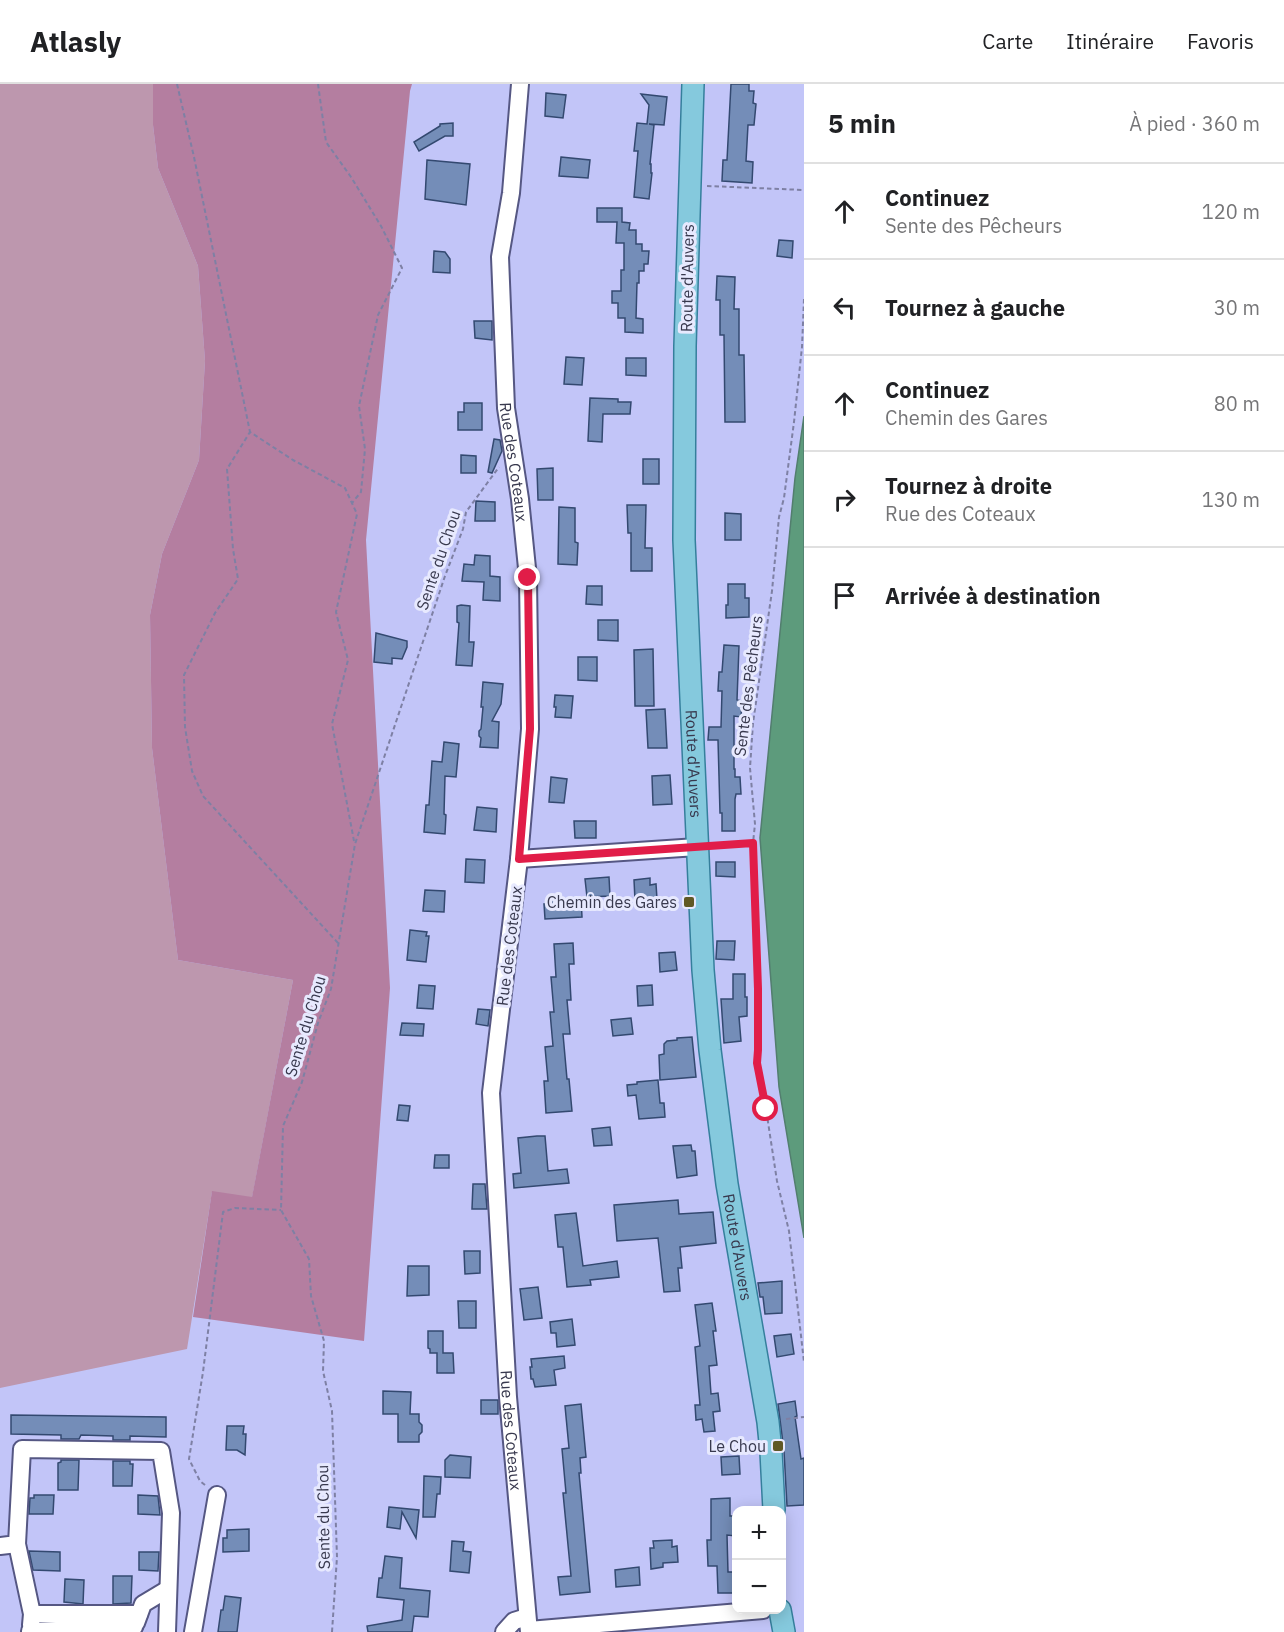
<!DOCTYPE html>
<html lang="fr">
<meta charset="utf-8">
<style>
:root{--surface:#fff;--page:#f2f2f2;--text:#202124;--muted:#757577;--line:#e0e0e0}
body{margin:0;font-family:"IBM Plex Sans",sans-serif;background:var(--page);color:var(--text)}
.controls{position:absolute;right:18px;bottom:18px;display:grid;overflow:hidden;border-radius:12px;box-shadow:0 3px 15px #0003}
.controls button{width:54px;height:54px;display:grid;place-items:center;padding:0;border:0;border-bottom:2px solid var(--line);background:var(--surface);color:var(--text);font:30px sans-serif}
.stop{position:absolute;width:18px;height:18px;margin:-14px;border:4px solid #e11d48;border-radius:50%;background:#fff}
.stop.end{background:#e11d48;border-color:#fff;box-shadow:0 2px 6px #0008}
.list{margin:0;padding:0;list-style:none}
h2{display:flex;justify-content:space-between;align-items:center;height:78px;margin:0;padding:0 24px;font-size:26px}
h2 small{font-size:20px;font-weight:400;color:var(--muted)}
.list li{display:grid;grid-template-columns:39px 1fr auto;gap:18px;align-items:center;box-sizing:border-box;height:96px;padding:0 24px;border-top:2px solid var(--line)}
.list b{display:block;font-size:22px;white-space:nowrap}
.list p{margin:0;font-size:20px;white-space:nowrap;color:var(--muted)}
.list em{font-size:20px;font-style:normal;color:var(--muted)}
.icon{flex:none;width:33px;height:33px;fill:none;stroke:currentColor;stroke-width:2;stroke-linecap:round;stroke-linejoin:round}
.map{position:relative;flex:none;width:804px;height:1548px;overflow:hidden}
header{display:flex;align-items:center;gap:36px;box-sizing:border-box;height:84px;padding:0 30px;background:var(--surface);border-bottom:2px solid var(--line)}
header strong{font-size:28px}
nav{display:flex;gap:33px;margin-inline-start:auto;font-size:21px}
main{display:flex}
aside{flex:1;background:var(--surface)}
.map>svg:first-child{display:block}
.green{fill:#bd97ae}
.forest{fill:#b47ea0}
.water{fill:#5d9b7c;stroke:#527e6e;stroke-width:1.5}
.building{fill:#748db8;stroke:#334970;stroke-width:1.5}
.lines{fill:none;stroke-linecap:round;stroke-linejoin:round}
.minor-casing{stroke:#555783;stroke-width:20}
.major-casing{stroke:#357f9c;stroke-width:24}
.path{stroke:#7e80a4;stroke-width:2;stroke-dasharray:4.5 3;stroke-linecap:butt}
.minor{stroke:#fff;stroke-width:16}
.major{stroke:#85c9dd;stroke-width:21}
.route{stroke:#e11d48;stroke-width:8}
.poi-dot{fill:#605825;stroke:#e7e9fe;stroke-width:2}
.labels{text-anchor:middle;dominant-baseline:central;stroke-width:6;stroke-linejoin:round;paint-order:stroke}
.street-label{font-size:16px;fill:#38394e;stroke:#e7e9fe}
.poi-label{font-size:16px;fill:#38394e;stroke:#e7e9fe;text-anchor:end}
</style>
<header>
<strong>Atlasly</strong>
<nav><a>Carte</a><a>Itinéraire</a><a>Favoris</a></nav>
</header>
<main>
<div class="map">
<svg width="804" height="1548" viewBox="0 0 804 1548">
<rect width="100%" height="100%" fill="#c2c5f8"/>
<!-- green -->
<path class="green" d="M 0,0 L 153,0 L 153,41 L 158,84 L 198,182 L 205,277 L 199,376 L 162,470 L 150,531 L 152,664 L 178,876 L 293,896 L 252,1114 L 212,1108 L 187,1265 L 0,1304 Z"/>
<!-- forest -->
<path class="forest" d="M 153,0 L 412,0 L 410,7 L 366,456 L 390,904 L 364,1257 L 193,1233 L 212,1107 L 252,1113 L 293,896 L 178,876 L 152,664 L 150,531 L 162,470 L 199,376 L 205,277 L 198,182 L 158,84 L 153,41 Z"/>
<!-- water -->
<path class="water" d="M 804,332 L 804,1154 L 779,1003 L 760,754 L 795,394 Z"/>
<!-- building -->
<g class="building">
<path d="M 731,0 L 749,0 L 749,7 L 754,7 L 753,19 L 756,20 L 754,41 L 748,41 L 746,77 L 753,78 L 752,99 L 722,97 L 723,76 L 727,76 Z"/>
<path d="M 546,9 L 566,11 L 563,34 L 545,32 Z"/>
<path d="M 641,10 L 667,13 L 664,41 L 649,40 L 654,41 L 650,80 L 651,80 L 651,89 L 652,89 L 649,115 L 634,113 L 638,67 L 634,67 L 637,39 L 647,40 L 649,21 Z"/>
<path d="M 453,39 L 453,52 L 445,52 L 419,67 L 414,58 L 440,42 L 440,40 Z"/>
<path d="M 561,73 L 590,76 L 588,94 L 559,92 Z"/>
<path d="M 427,76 L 470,80 L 466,121 L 425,115 Z"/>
<path d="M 597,124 L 622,124 L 622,138 L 630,139 L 629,146 L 636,146 L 636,160 L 642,160 L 642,167 L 649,167 L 648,180 L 644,180 L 644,187 L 639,187 L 639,199 L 637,199 L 636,234 L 643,235 L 643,249 L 625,248 L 625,234 L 618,234 L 618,219 L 612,219 L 612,207 L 621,207 L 621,186 L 624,186 L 624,159 L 616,159 L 617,138 L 597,138 Z"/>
<path d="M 779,156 L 793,157 L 792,174 L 777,172 Z"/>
<path d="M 434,167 L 445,168 L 450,175 L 450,189 L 433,188 Z"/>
<path d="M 717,192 L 735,193 L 734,225 L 739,225 L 739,271 L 744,271 L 745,338 L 725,338 L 724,251 L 720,251 L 720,216 L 716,216 Z"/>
<path d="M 474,237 L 492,237 L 492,256 L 475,254 Z"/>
<path d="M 566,273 L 584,274 L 582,301 L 564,300 Z"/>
<path d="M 626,274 L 646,274 L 646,292 L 626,291 Z"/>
<path d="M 590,314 L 618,315 L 618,318 L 631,318 L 630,330 L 603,330 L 602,358 L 588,357 Z"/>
<path d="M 464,319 L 482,319 L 482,346 L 458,346 L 458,328 L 464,328 Z"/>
<path d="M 494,355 L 500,356 L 502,367 L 492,389 L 488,388 Z"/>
<path d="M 461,371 L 476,372 L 476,389 L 461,389 Z"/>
<rect x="643" y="375" width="16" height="25"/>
<path d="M 553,384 L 553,416 L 538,416 L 537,385 Z"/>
<path d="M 476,417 L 495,418 L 495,437 L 475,437 Z"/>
<path d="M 627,421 L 646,421 L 645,464 L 652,464 L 652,487 L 631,487 L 631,449 L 628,449 Z"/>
<path d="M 559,423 L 575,424 L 575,458 L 578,459 L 577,481 L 558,480 Z"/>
<path d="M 725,429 L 741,430 L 741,456 L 725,456 Z"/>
<path d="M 475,471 L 490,472 L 490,492 L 500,493 L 500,517 L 483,516 L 484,498 L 462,497 L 464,480 L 474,481 Z"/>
<path d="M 728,500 L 745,500 L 745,514 L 749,514 L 749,533 L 726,534 L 726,521 L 728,521 Z"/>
<path d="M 587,502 L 602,502 L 602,521 L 586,520 Z"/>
<path d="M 461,521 L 470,522 L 469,558 L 474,558 L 472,582 L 456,581 L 459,539 L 457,538 L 457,522 Z"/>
<path d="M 598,536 L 618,536 L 618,557 L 598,556 Z"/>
<path d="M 376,549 L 407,557 L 407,563 L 402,575 L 392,574 L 392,580 L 374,578 Z"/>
<path d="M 724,561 L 739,562 L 737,616 L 742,617 L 741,633 L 734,632 L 734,685 L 735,685 L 735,693 L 740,693 L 741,710 L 736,710 L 735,715 L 735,747 L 722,747 L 722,729 L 720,729 L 718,656 L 708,656 L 709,643 L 721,643 L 722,607 L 718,607 L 719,588 L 722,588 Z"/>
<path d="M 653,565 L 654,622 L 635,622 L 634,566 Z"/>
<path d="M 578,573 L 597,573 L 597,597 L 578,596 Z"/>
<path d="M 483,598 L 503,600 L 501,620 L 492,637 L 499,638 L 498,664 L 480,663 L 481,654 L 479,652 L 479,647 L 481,645 L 483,623 L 481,623 Z"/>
<path d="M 555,611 L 573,612 L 571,634 L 555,633 L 556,623 L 554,623 Z"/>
<path d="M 665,625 L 667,664 L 648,664 L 646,626 Z"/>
<path d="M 444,658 L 459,660 L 456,693 L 445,692 L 444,730 L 446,731 L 445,750 L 424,748 L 426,721 L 429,721 L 432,677 L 442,678 Z"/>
<path d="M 670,691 L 672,720 L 653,721 L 652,692 Z"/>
<path d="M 551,693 L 567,695 L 564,719 L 549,718 Z"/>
<path d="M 477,723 L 497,725 L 496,748 L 474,746 Z"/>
<path d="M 574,737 L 596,737 L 596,754 L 575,754 Z"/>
<path d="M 466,775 L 485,776 L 484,799 L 465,798 Z"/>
<path d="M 716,778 L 735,778 L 735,793 L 716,792 Z"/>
<path d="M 609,793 L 610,812 L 587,813 L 585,795 Z"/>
<path d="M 650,794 L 650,801 L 656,800 L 657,815 L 635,816 L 634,796 Z"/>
<path d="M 425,806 L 445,807 L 444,828 L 423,827 Z"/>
<path d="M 581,814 L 582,833 L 545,835 L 544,820 L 552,819 L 551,816 Z"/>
<path d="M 410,846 L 427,848 L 426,852 L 429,852 L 426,878 L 407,876 Z"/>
<path d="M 717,857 L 735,857 L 734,876 L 716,875 Z"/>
<path d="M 573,859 L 574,880 L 569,880 L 571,916 L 567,916 L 570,950 L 563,950 L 567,995 L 569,995 L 572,1027 L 546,1029 L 544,997 L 548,997 L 545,963 L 553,962 L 550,928 L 554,928 L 551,893 L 556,893 L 554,860 Z"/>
<path d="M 675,868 L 677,886 L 660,888 L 659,869 Z"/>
<path d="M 733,890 L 745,890 L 745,913 L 747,913 L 747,932 L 739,933 L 741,957 L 724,959 L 721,915 L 733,915 Z"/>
<path d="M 419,901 L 435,902 L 433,925 L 417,924 Z"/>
<path d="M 652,901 L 653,921 L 638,922 L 637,902 Z"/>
<path d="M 478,925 L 490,926 L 488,942 L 476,940 Z"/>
<path d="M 631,934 L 633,950 L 613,952 L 611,936 Z"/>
<path d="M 402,939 L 424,940 L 423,952 L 400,951 Z"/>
<path d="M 692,953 L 696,993 L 660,996 L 659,971 L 664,970 L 664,960 L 667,957 L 677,956 L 677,954 Z"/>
<path d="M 658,996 L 660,1019 L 664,1019 L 665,1033 L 639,1035 L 636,1011 L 628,1012 L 627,1001 L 637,1000 L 637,998 Z"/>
<path d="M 399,1021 L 410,1022 L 408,1037 L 397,1036 Z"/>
<path d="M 610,1043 L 612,1061 L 594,1062 L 592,1045 Z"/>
<path d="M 537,1052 L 545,1052 L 548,1087 L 567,1085 L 569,1099 L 514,1104 L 513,1090 L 521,1089 L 518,1054 Z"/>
<path d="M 691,1061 L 692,1067 L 695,1067 L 697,1091 L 677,1094 L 673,1062 Z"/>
<path d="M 435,1071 L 449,1071 L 449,1084 L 434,1084 Z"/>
<path d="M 473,1100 L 485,1100 L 487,1125 L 472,1125 Z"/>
<path d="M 678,1116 L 679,1130 L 713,1128 L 716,1159 L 680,1163 L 682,1184 L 678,1184 L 680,1207 L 664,1208 L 658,1154 L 617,1157 L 614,1121 Z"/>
<path d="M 576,1129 L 583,1182 L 617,1177 L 619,1193 L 590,1196 L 591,1201 L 567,1203 L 563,1163 L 558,1163 L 555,1131 Z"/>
<path d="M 464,1167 L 480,1167 L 480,1189 L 465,1190 Z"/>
<path d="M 408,1182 L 429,1182 L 429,1211 L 407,1212 Z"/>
<path d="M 782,1197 L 782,1229 L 765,1230 L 763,1213 L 760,1213 L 758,1199 Z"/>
<path d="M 538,1203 L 542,1234 L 524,1236 L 520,1205 Z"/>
<path d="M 458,1217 L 476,1217 L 476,1244 L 459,1244 Z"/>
<path d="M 712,1219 L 716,1247 L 713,1247 L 717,1281 L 709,1282 L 711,1310 L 718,1309 L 720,1327 L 713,1328 L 715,1347 L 704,1348 L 702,1335 L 696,1336 L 695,1321 L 700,1321 L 695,1263 L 700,1262 L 695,1221 Z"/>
<path d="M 572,1235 L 575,1261 L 557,1263 L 556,1249 L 551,1249 L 550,1238 Z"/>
<path d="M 428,1247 L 443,1247 L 443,1269 L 453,1269 L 454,1289 L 437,1289 L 437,1269 L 430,1269 L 430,1265 L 428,1264 Z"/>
<path d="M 791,1250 L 794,1270 L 777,1273 L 774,1252 Z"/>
<path d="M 564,1272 L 565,1284 L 554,1286 L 556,1301 L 535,1303 L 533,1295 L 531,1295 L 530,1283 L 532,1283 L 531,1275 Z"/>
<path d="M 383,1307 L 411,1308 L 410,1330 L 419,1330 L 419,1338 L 422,1341 L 422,1348 L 419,1351 L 419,1358 L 398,1358 L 398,1330 L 383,1330 Z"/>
<rect x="481" y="1316" width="17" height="14"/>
<path d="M 795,1317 L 797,1332 L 795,1333 L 801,1375 L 804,1374 L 804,1421 L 787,1422 L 784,1367 L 778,1320 Z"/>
<path d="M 581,1320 L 586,1373 L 580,1374 L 581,1389 L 579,1389 L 590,1508 L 560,1511 L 558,1493 L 571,1492 L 563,1409 L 566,1409 L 562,1365 L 569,1364 L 565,1322 Z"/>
<path d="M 11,1331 L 166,1333 L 166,1353 L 130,1352 L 130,1356 L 113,1356 L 113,1352 L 81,1351 L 79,1355 L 61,1355 L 61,1351 L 11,1350 Z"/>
<path d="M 227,1342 L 244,1342 L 243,1350 L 246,1350 L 245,1371 L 237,1366 L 226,1366 Z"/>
<path d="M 450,1371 L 471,1373 L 470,1394 L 445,1393 L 445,1376 Z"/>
<path d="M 739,1372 L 740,1390 L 722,1391 L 721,1373 Z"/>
<path d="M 61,1376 L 79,1376 L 78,1406 L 58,1406 L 58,1379 L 61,1378 Z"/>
<path d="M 113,1377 L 130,1377 L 130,1380 L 133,1380 L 132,1402 L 113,1402 Z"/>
<path d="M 424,1392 L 441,1393 L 440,1410 L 437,1410 L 435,1433 L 423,1433 Z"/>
<path d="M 34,1411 L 54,1411 L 53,1430 L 29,1430 L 30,1414 L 34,1414 Z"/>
<path d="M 138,1411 L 158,1412 L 160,1431 L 138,1430 Z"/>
<path d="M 730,1414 L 730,1432 L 736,1432 L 736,1452 L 727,1451 L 728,1488 L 735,1488 L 735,1509 L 718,1509 L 717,1482 L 708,1482 L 707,1456 L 711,1456 L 711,1415 Z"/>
<path d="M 389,1423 L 419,1426 L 416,1454 L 402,1428 L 400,1445 L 387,1443 Z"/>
<path d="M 249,1445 L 249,1467 L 223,1468 L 223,1454 L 227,1454 L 227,1446 Z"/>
<path d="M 672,1456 L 672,1463 L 677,1462 L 678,1478 L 663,1479 L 663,1483 L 651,1485 L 650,1464 L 654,1464 L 653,1457 Z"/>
<path d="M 452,1457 L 464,1458 L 463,1467 L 471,1468 L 469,1489 L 450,1487 Z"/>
<path d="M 29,1467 L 60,1468 L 60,1487 L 33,1486 Z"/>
<path d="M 139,1468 L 159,1468 L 158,1487 L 139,1486 Z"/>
<path d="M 385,1472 L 402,1474 L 400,1504 L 430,1507 L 428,1533 L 414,1532 L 412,1548 L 368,1548 L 367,1542 L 402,1536 L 404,1516 L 377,1513 L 379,1494 L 382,1494 Z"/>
<path d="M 639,1483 L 640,1501 L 616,1503 L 615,1486 Z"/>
<path d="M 113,1492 L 132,1492 L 131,1519 L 113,1520 Z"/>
<path d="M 65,1495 L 84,1496 L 83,1520 L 64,1518 Z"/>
<path d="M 225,1512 L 241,1514 L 237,1548 L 218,1548 L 221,1526 L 223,1526 Z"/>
</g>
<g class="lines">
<!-- minor casing -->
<g class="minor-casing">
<g id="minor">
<path id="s1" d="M 520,0 L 511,109 L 500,173 L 506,324 L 520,415 L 528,494 L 530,645 L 519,775 L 491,1009 L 508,1313 L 529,1548"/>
<path d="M 519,775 L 697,763"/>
<path d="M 17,1460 L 32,1530 L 31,1541"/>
<path d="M 0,1462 L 17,1460 L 22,1365 L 161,1367 L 171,1429 L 167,1548"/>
<path d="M 32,1530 L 139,1530"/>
<path d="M 136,1539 L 143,1520 L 168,1505"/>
<path d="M 529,1546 L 763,1526"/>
<path d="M 30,1547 L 134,1543"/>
<path d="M 193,1548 L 217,1411"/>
<path d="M 504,1548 L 514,1537 L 527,1533"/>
</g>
</g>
<!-- major casing -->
<g class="major-casing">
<g id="major">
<path id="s2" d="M 693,0 L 685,262 L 684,456 L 703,886 L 710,966 L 727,1100 L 768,1338 L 771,1368 L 774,1426"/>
<path d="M 780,1526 L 784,1548"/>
</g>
</g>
<!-- path -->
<g class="path">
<path d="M 177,0 L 194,73 L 250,348"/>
<path d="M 318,0 L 326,58 L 351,93 L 381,142 L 402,184 L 378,231 L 359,322 L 365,365 L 361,408 L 352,419"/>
<path d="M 707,102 L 804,106"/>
<path d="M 804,215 L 802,263 L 794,338 L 784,414 L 779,433 L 772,507 L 753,639 L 750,684 L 755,740 L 753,759 L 758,905 L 758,966 L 757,979 L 766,1025 L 777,1097 L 789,1147 L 804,1278"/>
<path d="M 715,762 L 753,759"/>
<path d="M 338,859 L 203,712 L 192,687 L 185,643 L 184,591 L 215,529 L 238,495 L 233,465 L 227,385 L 250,348 L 293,376 L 345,404 L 357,430 L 336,528 L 348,576 L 332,640 L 354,757"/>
<path d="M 786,1335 L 804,1333"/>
<path d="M 205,1401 L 200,1397 L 189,1375 L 203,1288 L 223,1128 L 235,1124 L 281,1126"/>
<path d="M 332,1548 L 337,1473 L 332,1327 L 323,1287 L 324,1257 L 311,1212 L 309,1175 L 281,1126 L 283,1042 L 302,998 L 318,939 L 331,905 L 355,760 L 445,492 L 463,445 L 466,428 L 499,383"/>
</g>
<!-- minor -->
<use href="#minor" class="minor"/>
<!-- major -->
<use href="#major" class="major"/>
</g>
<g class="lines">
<!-- route -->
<path class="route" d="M 528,494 L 530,645 L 519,775 L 753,759 L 758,905 L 758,966 L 757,979 L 766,1025"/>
</g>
<!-- markers -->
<g class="poi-dot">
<rect x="683" y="812" width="12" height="12" rx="3"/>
<rect x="772" y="1356" width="12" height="12" rx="3"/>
</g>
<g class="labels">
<!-- street labels -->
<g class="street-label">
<text transform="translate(687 194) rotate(-89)">Route d'Auvers</text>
<text stroke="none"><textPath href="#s1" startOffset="380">Rue des Coteaux</textPath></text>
<text transform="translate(438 476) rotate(-71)">Sente du Chou</text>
<text transform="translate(748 602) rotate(-83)">Sente des Pêcheurs</text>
<text stroke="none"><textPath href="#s2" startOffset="680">Route d'Auvers</textPath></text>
<text transform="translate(509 862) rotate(-83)">Rue des Coteaux</text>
<text transform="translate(305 942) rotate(-73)">Sente du Chou</text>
<text stroke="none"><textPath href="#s2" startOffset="1166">Route d'Auvers</textPath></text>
<text stroke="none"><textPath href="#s1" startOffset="1352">Rue des Coteaux</textPath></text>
<text transform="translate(323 1433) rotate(-91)">Sente du Chou</text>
</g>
<!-- poi labels -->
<g class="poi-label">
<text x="677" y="818">Chemin des Gares</text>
<text x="766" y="1362">Le Chou</text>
</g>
</g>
</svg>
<div class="controls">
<button>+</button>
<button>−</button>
</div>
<div class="stop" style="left:766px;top:1025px"></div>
<div class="stop end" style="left:528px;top:494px"></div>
</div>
<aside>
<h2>5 min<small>À pied · 360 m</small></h2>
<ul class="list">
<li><svg class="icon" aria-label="ahead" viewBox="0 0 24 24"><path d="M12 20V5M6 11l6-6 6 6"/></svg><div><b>Continuez</b><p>Sente des Pêcheurs</p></div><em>120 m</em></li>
<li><svg class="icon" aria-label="left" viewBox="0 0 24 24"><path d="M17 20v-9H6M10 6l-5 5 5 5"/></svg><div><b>Tournez à gauche</b></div><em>30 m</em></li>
<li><svg class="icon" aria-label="ahead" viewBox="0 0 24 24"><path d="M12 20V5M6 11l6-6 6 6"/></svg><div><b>Continuez</b><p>Chemin des Gares</p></div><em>80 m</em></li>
<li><svg class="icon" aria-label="right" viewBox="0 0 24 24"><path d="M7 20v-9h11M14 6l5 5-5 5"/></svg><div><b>Tournez à droite</b><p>Rue des Coteaux</p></div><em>130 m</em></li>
<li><svg class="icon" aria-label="arrive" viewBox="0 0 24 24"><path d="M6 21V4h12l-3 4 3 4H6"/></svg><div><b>Arrivée à destination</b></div></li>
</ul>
</aside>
</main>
